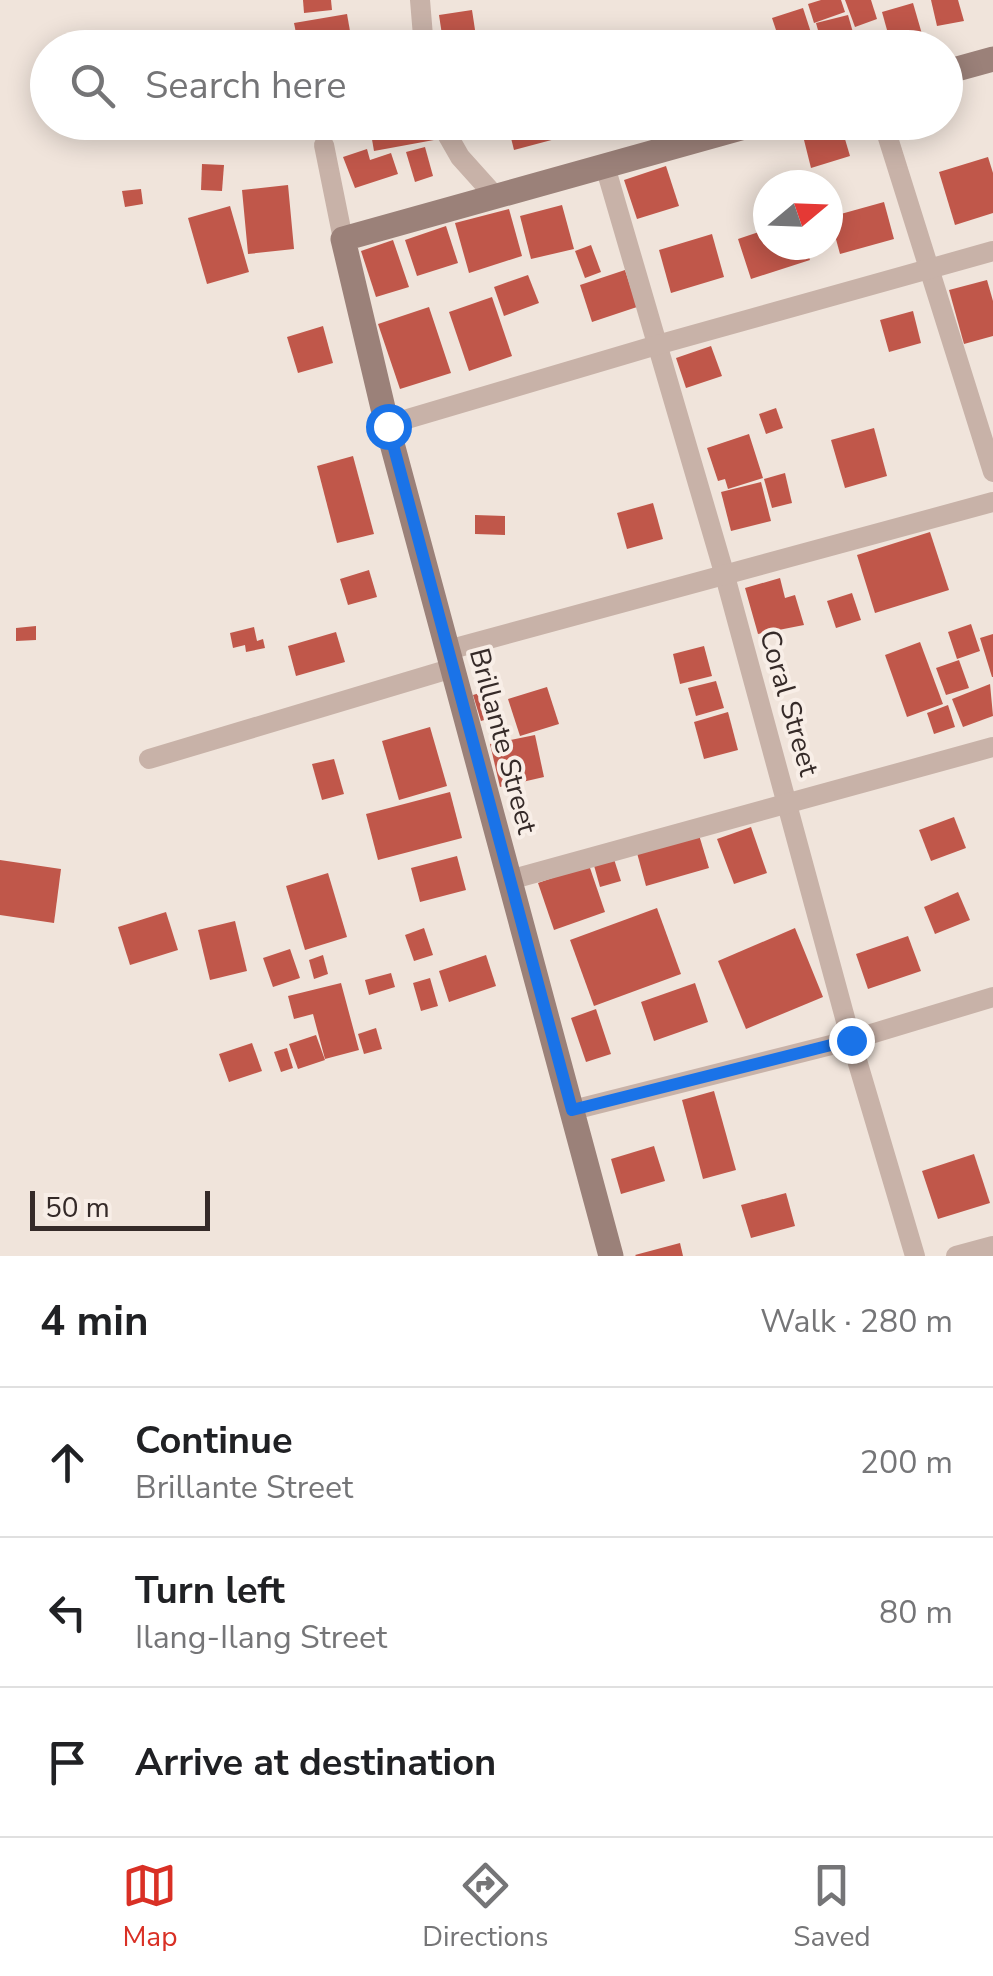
<!DOCTYPE html>
<meta charset="utf-8">
<style>
:root{--surface:#fff;--page:#f6f6f6;--text:#202124;--muted:#757577;--line:#e0e0e0;--accent:#d93025}
body{margin:0;font-family:"Nunito Sans",sans-serif;background:var(--page);color:var(--text)}
.compass{position:absolute;left:753px;top:170px;width:90px;height:90px;border-radius:50%;background:var(--surface);box-shadow:0 5px 25px #0003;rotate:71deg}
.scale{position:absolute;left:30px;bottom:25px;width:180px;box-sizing:border-box;padding-left:10px;border:5px solid #352a28;border-top:0;font-size:28px;line-height:35px;white-space:nowrap;color:#352a28;-webkit-text-stroke:8px #f8eee7;paint-order:stroke}
.stop{position:absolute;width:30px;height:30px;margin:-22px;border:8px solid #1a73e8;border-radius:50%;background:#fff}
.stop.end{background:#1a73e8;border-color:#fff;box-shadow:0 2px 10px #0008}
.list{margin:0;padding:0;list-style:none}
h2{display:flex;justify-content:space-between;align-items:center;height:130px;margin:0;padding:0 40px;font-size:42px}
h2 small{font-size:32px;font-weight:400;color:var(--muted)}
.list li{display:grid;grid-template-columns:65px 1fr auto;gap:30px;align-items:center;box-sizing:border-box;height:150px;padding:0 40px;border-top:2px solid var(--line)}
.list b{display:block;font-size:38px;white-space:nowrap}
.list p{margin:0;font-size:32px;white-space:nowrap;color:var(--muted)}
.list em{font-size:32px;font-style:normal;color:var(--muted)}
.icon{flex:none;width:55px;height:55px;fill:none;stroke:currentColor;stroke-width:2;stroke-linecap:round;stroke-linejoin:round}
.map{position:relative;flex:none;width:993px;height:1256px;overflow:hidden}
.search{position:absolute;background:var(--surface);box-shadow:0 5px 25px #0003;left:30px;right:30px;top:30px;height:110px;display:flex;align-items:center;gap:25px;box-sizing:border-box;padding:0 35px;border-radius:55px;color:var(--muted);font-size:38px}
.sheet{height:580px;background:var(--surface)}
nav{display:flex;justify-content:space-around;align-items:center;box-sizing:border-box;height:140px;border-top:2px solid var(--line);background:var(--surface);font-size:28px;color:var(--muted)}
nav a{display:grid;justify-items:center;gap:5px}
nav .on{color:var(--accent)}
.map>svg:first-child{display:block}
.building{fill:#c0574a}
.lines{fill:none;stroke-linecap:round;stroke-linejoin:round}
.street{stroke:#c8b2a8;stroke-width:20}
.secondary{stroke:#9b8179;stroke-width:25}
.route{stroke:#1a73e8;stroke-width:12}
.labels{text-anchor:middle;dominant-baseline:central;stroke-width:8;stroke-linejoin:round;paint-order:stroke}
.street-label{font-size:28px;fill:#352a28;stroke:#f8eee7}
</style>
<div class="map">
<svg width="993" height="1256" viewBox="0 0 993 1256">
<rect width="100%" height="100%" fill="#f0e4db"/>
<!-- building -->
<g class="building">
<path d="M 303,0 L 331,0 L 332,10 L 304,13 Z"/>
<path d="M 821,0 L 841,0 L 845,12 L 814,23 L 808,4 Z"/>
<path d="M 845,0 L 871,0 L 877,19 L 855,27 Z"/>
<path d="M 931,0 L 958,0 L 964,21 L 937,26 Z"/>
<path d="M 913,3 L 924,41 L 892,48 L 882,12 Z"/>
<path d="M 803,8 L 816,48 L 782,48 L 772,18 Z"/>
<path d="M 472,10 L 477,43 L 444,48 L 439,15 Z"/>
<path d="M 347,14 L 353,48 L 299,48 L 294,23 Z"/>
<path d="M 848,15 L 856,43 L 823,48 L 816,23 Z"/>
<path d="M 509,33 L 513,48 L 486,48 L 484,40 Z"/>
<path d="M 772,35 L 775,48 L 728,48 L 728,46 Z"/>
<path d="M 304,122 L 353,122 L 355,128 L 320,138 L 317,128 L 307,131 Z"/>
<path d="M 369,122 L 432,122 L 434,140 L 374,151 Z"/>
<path d="M 507,122 L 587,122 L 589,130 L 514,150 Z"/>
<path d="M 895,122 L 939,122 L 939,124 L 898,135 Z"/>
<path d="M 842,129 L 850,156 L 811,168 L 804,140 Z"/>
<path d="M 425,147 L 433,176 L 415,182 L 406,152 Z"/>
<path d="M 367,149 L 370,160 L 391,153 L 398,174 L 355,188 L 343,157 Z"/>
<path d="M 988,157 L 993,173 L 993,213 L 955,225 L 939,172 Z"/>
<path d="M 202,164 L 224,165 L 222,191 L 201,190 Z"/>
<path d="M 666,166 L 679,206 L 637,219 L 624,180 Z"/>
<path d="M 288,185 L 294,249 L 248,254 L 242,190 Z"/>
<path d="M 141,189 L 143,204 L 125,207 L 122,191 Z"/>
<path d="M 884,202 L 894,239 L 840,254 L 830,217 Z"/>
<path d="M 562,205 L 574,249 L 531,259 L 520,216 Z"/>
<path d="M 230,206 L 249,272 L 207,284 L 188,218 Z"/>
<path d="M 509,209 L 522,256 L 469,273 L 455,223 Z"/>
<path d="M 446,226 L 458,263 L 417,276 L 405,240 Z"/>
<path d="M 768,229 L 768,245 L 805,245 L 810,260 L 751,279 L 738,239 Z"/>
<path d="M 712,234 L 724,277 L 671,293 L 659,250 Z"/>
<path d="M 393,240 L 409,287 L 376,297 L 361,251 Z"/>
<path d="M 591,245 L 601,272 L 585,278 L 575,251 Z"/>
<path d="M 625,270 L 637,307 L 592,322 L 580,285 Z"/>
<path d="M 528,275 L 539,303 L 504,316 L 494,287 Z"/>
<path d="M 987,280 L 993,301 L 993,336 L 964,344 L 949,290 Z"/>
<path d="M 492,297 L 512,356 L 469,371 L 449,312 Z"/>
<path d="M 429,307 L 451,373 L 400,389 L 378,324 Z"/>
<path d="M 913,311 L 921,343 L 889,352 L 880,320 Z"/>
<path d="M 323,326 L 333,363 L 298,373 L 287,337 Z"/>
<path d="M 711,346 L 722,376 L 686,388 L 676,358 Z"/>
<path d="M 776,408 L 783,428 L 766,434 L 759,414 Z"/>
<path d="M 874,428 L 887,476 L 845,488 L 831,440 Z"/>
<path d="M 749,434 L 763,478 L 728,489 L 725,479 L 718,481 L 707,448 Z"/>
<path d="M 353,456 L 374,534 L 337,543 L 317,466 Z"/>
<path d="M 785,473 L 792,503 L 772,508 L 764,479 Z"/>
<path d="M 761,482 L 771,521 L 731,531 L 721,492 Z"/>
<path d="M 653,503 L 663,539 L 627,549 L 617,513 Z"/>
<path d="M 475,515 L 505,516 L 505,535 L 475,534 Z"/>
<path d="M 930,532 L 949,590 L 875,613 L 857,555 Z"/>
<path d="M 369,570 L 377,597 L 348,605 L 340,579 Z"/>
<path d="M 780,578 L 785,598 L 795,595 L 804,625 L 758,634 L 745,588 Z"/>
<path d="M 852,593 L 861,620 L 836,628 L 827,601 Z"/>
<path d="M 971,624 L 980,651 L 957,659 L 948,632 Z"/>
<path d="M 36,626 L 36,640 L 16,641 L 16,628 Z"/>
<path d="M 254,627 L 257,641 L 263,639 L 265,648 L 246,652 L 245,645 L 233,648 L 230,633 Z"/>
<path d="M 336,632 L 345,662 L 296,676 L 288,646 Z"/>
<path d="M 993,634 L 993,677 L 992,677 L 980,638 Z"/>
<path d="M 920,642 L 943,704 L 907,717 L 885,655 Z"/>
<path d="M 704,646 L 712,676 L 680,684 L 673,654 Z"/>
<path d="M 959,660 L 969,688 L 946,695 L 936,668 Z"/>
<path d="M 716,681 L 724,708 L 696,716 L 688,688 Z"/>
<path d="M 990,684 L 993,716 L 963,727 L 952,699 Z"/>
<path d="M 547,687 L 559,724 L 520,736 L 508,699 Z"/>
<path d="M 486,691 L 494,717 L 481,721 L 473,695 Z"/>
<path d="M 948,705 L 955,727 L 934,734 L 927,713 Z"/>
<path d="M 728,712 L 738,750 L 704,759 L 694,722 Z"/>
<path d="M 430,727 L 447,786 L 399,800 L 382,741 Z"/>
<path d="M 535,735 L 544,777 L 500,787 L 490,744 Z"/>
<path d="M 334,759 L 344,794 L 322,800 L 312,764 Z"/>
<path d="M 450,792 L 462,838 L 378,860 L 366,814 Z"/>
<path d="M 954,817 L 966,848 L 931,861 L 919,830 Z"/>
<path d="M 751,827 L 767,873 L 734,884 L 717,839 Z"/>
<path d="M 699,835 L 709,868 L 646,886 L 637,853 Z"/>
<path d="M 457,856 L 466,890 L 420,902 L 411,868 Z"/>
<path d="M 613,856 L 621,881 L 600,887 L 593,862 Z"/>
<path d="M 0,860 L 61,869 L 54,923 L 0,915 Z"/>
<path d="M 589,865 L 605,912 L 554,930 L 538,883 Z"/>
<path d="M 328,873 L 347,937 L 305,950 L 286,886 Z"/>
<path d="M 958,892 L 970,920 L 935,934 L 924,907 Z"/>
<path d="M 657,908 L 681,974 L 594,1006 L 570,940 Z"/>
<path d="M 166,912 L 178,950 L 130,965 L 118,927 Z"/>
<path d="M 235,921 L 247,971 L 210,980 L 198,930 Z"/>
<path d="M 424,928 L 433,955 L 414,961 L 405,935 Z"/>
<path d="M 795,928 L 823,997 L 746,1029 L 718,961 Z"/>
<path d="M 908,936 L 921,971 L 868,989 L 856,954 Z"/>
<path d="M 290,949 L 300,978 L 273,987 L 263,958 Z"/>
<path d="M 323,955 L 328,974 L 314,979 L 309,960 Z"/>
<path d="M 486,955 L 496,986 L 449,1002 L 439,971 Z"/>
<path d="M 391,973 L 395,987 L 369,995 L 365,980 Z"/>
<path d="M 430,978 L 438,1006 L 421,1011 L 413,983 Z"/>
<path d="M 341,983 L 359,1050 L 325,1059 L 313,1014 L 294,1019 L 288,996 Z"/>
<path d="M 695,983 L 708,1022 L 654,1041 L 641,1002 Z"/>
<path d="M 596,1009 L 611,1054 L 586,1062 L 571,1018 Z"/>
<path d="M 376,1028 L 382,1049 L 364,1054 L 358,1034 Z"/>
<path d="M 316,1035 L 325,1060 L 298,1069 L 289,1044 Z"/>
<path d="M 252,1043 L 262,1071 L 229,1082 L 219,1054 Z"/>
<path d="M 287,1048 L 293,1068 L 281,1072 L 274,1052 Z"/>
<path d="M 714,1091 L 736,1170 L 703,1179 L 682,1100 Z"/>
<path d="M 654,1146 L 665,1181 L 621,1194 L 611,1159 Z"/>
<path d="M 974,1154 L 990,1203 L 938,1219 L 922,1171 Z"/>
<path d="M 786,1193 L 795,1226 L 751,1238 L 741,1205 Z"/>
<path d="M 680,1243 L 683,1256 L 636,1256 L 635,1255 Z"/>
</g>
<g class="lines">
<!-- street -->
<g class="street">
<path d="M 420,0 L 424,48"/>
<path d="M 440,122 L 460,157 L 495,196"/>
<path d="M 883,122 L 993,472"/>
<path d="M 324,145 L 343,239"/>
<path d="M 605,166 L 725,576 L 851,1040 L 915,1256"/>
<path d="M 387,425 L 657,345 L 993,251"/>
<path d="M 448,650 L 993,502"/>
<path d="M 149,759 L 453,668"/>
<path d="M 509,880 L 993,747"/>
<path d="M 573,1110 L 851,1040 L 993,997"/>
<path d="M 956,1256 L 993,1246"/>
</g>
<!-- secondary -->
<g class="secondary">
<path d="M 946,72 L 993,59"/>
<path d="M 611,1256 L 387,425 L 343,239 L 762,122"/>
</g>
</g>
<g class="lines">
<!-- route -->
<path class="route" d="M 388,426 L 572,1110 L 851,1040"/>
</g>
<g class="labels">
<!-- street labels -->
<g class="street-label">
<text transform="translate(789 703) rotate(74)">Coral Street</text>
<text transform="translate(503 741) rotate(75)">Brillante Street</text>
</g>
</g>
</svg>
<svg class="compass" viewBox="-18 -18 36 36"><path d="M0-13l5 13h-10z" fill="#e53935"/><path d="M0 13l5-13h-10z" fill="#757577"/></svg>
<div class="scale">50 m</div>
<div class="stop" style="left:388px;top:426px"></div>
<div class="stop end" style="left:851px;top:1040px"></div>
<div class="search"><svg class="icon" aria-label="search" viewBox="0 0 24 24"><circle cx="10" cy="10" r="6"/><path d="M15 15l6 6"/></svg>Search here</div>
</div>
<section class="sheet">
<h2>4 min<small>Walk · 280 m</small></h2>
<ul class="list">
<li><svg class="icon" aria-label="ahead" viewBox="0 0 24 24"><path d="M12 20V5M6 11l6-6 6 6"/></svg><div><b>Continue</b><p>Brillante Street</p></div><em>200 m</em></li>
<li><svg class="icon" aria-label="left" viewBox="0 0 24 24"><path d="M17 20v-9H6M10 6l-5 5 5 5"/></svg><div><b>Turn left</b><p>Ilang-Ilang Street</p></div><em>80 m</em></li>
<li><svg class="icon" aria-label="arrive" viewBox="0 0 24 24"><path d="M6 21V4h12l-3 4 3 4H6"/></svg><div><b>Arrive at destination</b></div></li>
</ul>
</section>
<nav>
<a class="on"><svg class="icon" aria-label="map" viewBox="0 0 24 24"><path d="M3 6l6-2 6 2 6-2v14l-6 2-6-2-6 2zM9 4v14M15 6v14"/></svg>Map</a>
<a><svg class="icon" aria-label="directions" viewBox="0 0 24 24"><path d="M12 3l9 9-9 9-9-9zM9 14v-3h6M13 9l2 2-2 2"/></svg>Directions</a>
<a><svg class="icon" aria-label="saved" viewBox="0 0 24 24"><path d="M7 4h10v16l-5-4-5 4z"/></svg>Saved</a>
</nav>
